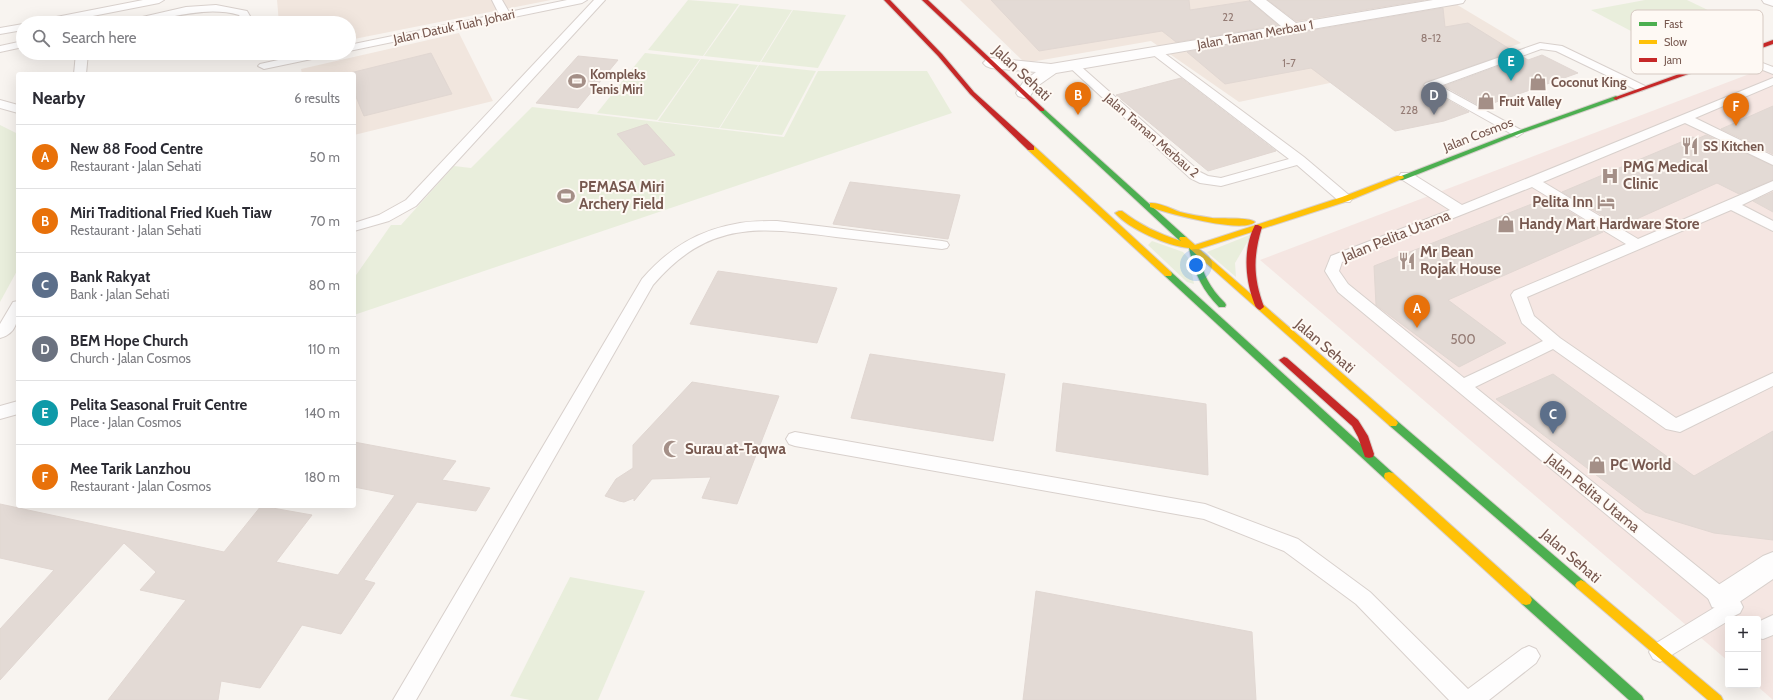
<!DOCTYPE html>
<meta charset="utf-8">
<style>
:root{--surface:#fff;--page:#f7f7f7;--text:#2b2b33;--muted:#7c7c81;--line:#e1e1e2;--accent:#0b8043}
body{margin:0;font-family:Cabin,sans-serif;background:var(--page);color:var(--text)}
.controls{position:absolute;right:12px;bottom:12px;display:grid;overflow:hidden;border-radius:4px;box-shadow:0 4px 16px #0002}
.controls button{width:36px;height:36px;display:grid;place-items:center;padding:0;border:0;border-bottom:1px solid var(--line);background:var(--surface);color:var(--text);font:20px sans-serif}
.you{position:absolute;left:1196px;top:265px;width:14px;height:14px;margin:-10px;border:3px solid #fff;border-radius:50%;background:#1a73e8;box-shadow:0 0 0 6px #1a73e833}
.badge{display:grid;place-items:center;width:26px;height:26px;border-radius:50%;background:var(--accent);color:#fff;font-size:13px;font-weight:700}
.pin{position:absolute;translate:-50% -33px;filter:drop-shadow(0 1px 2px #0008)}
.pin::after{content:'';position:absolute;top:21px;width:14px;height:12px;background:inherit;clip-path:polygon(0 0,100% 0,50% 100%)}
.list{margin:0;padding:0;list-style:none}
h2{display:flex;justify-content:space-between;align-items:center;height:52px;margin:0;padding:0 16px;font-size:17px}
h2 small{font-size:13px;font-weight:400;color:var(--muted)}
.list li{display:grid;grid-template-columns:26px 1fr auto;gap:12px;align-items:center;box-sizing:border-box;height:64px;padding:0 16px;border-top:1px solid var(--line)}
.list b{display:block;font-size:15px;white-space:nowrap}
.list p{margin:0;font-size:13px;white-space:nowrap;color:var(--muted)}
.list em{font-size:13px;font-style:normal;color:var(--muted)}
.icon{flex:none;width:22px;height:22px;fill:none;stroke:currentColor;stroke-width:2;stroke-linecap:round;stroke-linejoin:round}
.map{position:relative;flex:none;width:1773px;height:700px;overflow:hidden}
.search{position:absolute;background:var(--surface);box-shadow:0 4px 16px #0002;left:16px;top:16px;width:340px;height:44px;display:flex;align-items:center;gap:10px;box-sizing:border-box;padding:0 14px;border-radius:22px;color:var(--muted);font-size:15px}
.panel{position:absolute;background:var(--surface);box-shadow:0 4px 16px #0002;left:16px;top:72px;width:340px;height:436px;border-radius:4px}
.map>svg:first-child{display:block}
.residential{fill:#f1e6de}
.commercial{fill:#f5e6e2}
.green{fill:#e9eedc}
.building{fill:#e3dad5;stroke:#e1d7d2}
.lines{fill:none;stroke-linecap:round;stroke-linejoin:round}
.lane-casing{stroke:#d8d0cc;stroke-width:2}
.street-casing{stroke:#d8d0cc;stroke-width:2}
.fast-casing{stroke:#d8d0cc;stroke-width:2}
.slow-casing{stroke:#d8d0cc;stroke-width:2}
.jam-casing{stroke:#d8d0cc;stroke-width:2}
.lane{fill:#fefdfd;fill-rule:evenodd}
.street{fill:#fefdfd;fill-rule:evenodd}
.fast{fill:#4caf50;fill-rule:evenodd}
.slow{fill:#ffc107;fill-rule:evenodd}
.jam{fill:#c62828;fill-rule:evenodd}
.labels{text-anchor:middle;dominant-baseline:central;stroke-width:4;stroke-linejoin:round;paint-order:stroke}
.far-number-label{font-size:11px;fill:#947b74}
.far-street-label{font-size:13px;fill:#77584f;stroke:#fef9f4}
.far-poi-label{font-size:13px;font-weight:bold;fill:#77584f;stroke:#fef9f4;text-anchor:start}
.number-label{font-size:13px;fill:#947b74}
.street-label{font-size:15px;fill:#77584f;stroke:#fef9f4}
.poi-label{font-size:15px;font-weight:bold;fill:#77584f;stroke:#fef9f4;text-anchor:start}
.key{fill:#fef9f4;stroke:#d6c9c2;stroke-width:1}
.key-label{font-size:11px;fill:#77584f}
</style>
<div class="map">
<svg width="1773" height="700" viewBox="0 0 1773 700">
<rect width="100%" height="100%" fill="#f8f4f0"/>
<!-- residential -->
<g class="residential">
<path d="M 277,0 L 551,0 L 349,40 L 349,23 L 279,23 Z"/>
<path d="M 960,0 L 1449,0 L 1521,43 L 1416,81 L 1397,69 L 1239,102 L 1151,41 L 1025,63 Z"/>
<path d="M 459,33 L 493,101 L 354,135 L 354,74 L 302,74 L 301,69 Z"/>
</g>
<!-- commercial -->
<path class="commercial" d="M 1773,65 L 1773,700 L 1756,685 L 1758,685 L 1758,619 L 1728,619 L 1728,661 L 1260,260 Z"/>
<!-- green -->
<g class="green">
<path d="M 688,0 L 739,4 L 703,56 L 648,50 Z"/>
<path d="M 1645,0 L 1687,0 L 1737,24 L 1650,41 L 1591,10 Z"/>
<path d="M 740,5 L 792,10 L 760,62 L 704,56 Z"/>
<path d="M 793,10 L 846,15 L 818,68 L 761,62 Z"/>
<path d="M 645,53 L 700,59 L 657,120 L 597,113 Z"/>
<path d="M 701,59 L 758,65 L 719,128 L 658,121 Z"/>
<path d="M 759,65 L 816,71 L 782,135 L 720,128 Z"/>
<path d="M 818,71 L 927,71 L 952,113 L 354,315 L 354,278 L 391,225 L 401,225 L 454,166 L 471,168 L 532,107 L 784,137 Z"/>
<path d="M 0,125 L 18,134 L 18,269 L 0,302 Z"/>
<path d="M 1252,234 L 1235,263 L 1236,277 L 1207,252 Z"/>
<path d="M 1152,241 L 1183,252 L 1189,259 L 1194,284 L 1187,282 L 1148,245 Z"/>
<path d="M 570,577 L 645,591 L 598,700 L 530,700 L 510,696 Z"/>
</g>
<!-- building -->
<g class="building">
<path d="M 991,0 L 1189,0 L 1190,10 L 1249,1 L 1278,25 L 1176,42 L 1162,31 L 1039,51 Z"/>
<path d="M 1268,0 L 1424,0 L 1296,21 Z"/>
<path d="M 1443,8 L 1445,27 L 1468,23 L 1513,51 L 1423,84 L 1423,86 L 1469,112 L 1444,121 L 1395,131 L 1311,68 L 1225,84 L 1187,52 Z"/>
<path d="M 431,53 L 452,94 L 364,116 L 354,92 L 354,74 L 346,74 Z"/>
<path d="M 1542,55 L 1578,73 L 1482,107 L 1444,86 L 1523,57 L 1528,60 Z"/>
<path d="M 578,56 L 618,60 L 578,108 L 536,103 Z"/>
<path d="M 1181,78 L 1276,151 L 1208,171 L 1116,95 Z"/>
<path d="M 1773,106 L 1773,154 L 1721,129 Z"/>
<path d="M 647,124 L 675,155 L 644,165 L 617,134 Z"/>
<path d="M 1706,135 L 1773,166 L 1773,180 L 1739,194 L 1717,183 L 1621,226 L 1562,192 L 1693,137 L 1697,139 Z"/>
<path d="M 850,182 L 960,195 L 948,239 L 833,224 Z"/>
<path d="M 1773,192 L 1773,212 L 1753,201 Z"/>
<path d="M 1547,198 L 1603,232 L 1448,300 L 1506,343 L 1459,367 L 1376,305 L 1374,266 Z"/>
<path d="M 718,271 L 837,288 L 817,343 L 690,324 Z"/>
<path d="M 870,354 L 1005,374 L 993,441 L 851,418 Z"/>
<path d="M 1553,374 L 1694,476 L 1773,431 L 1773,540 L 1714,533 L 1645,512 L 1496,399 Z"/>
<path d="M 692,382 L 779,396 L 737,504 L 702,498 L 711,477 L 652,479 L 634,501 L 634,498 L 624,502 L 619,501 L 605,496 L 616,479 L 633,468 L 633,445 Z"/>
<path d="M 1063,383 L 1206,404 L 1208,475 L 1056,451 Z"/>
<path d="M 354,442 L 456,461 L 442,480 L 490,488 L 476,511 L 417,502 L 364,580 L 375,583 L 341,634 L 302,625 L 260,688 L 221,681 L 218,700 L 108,700 L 186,600 L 140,590 L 156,572 L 124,543 L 0,680 L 0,629 L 54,570 L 0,558 L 0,504 L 224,552 L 261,506 L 312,515 L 276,562 L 338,575 L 395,495 L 354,487 Z"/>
<path d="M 1036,591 L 1252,632 L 1256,700 L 1023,700 Z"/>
</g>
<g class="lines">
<!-- lane casing -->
<g class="lane-casing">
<g id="lane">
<path d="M 143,0 L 164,0 L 159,3 L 57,23 L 36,23 L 41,20 Z"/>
<path d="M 492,0 L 502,0 L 509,12 L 567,0 L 587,0 L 582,3 L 349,51 L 349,45 L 499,14 Z"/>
<path d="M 594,0 L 605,0 L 416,206 L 389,221 L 354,231 L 354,223 L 379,215 L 406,200 Z"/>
<path d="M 216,5 L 247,11 L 254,23 L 244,23 L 239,15 C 200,4 163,23 124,23 L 125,21 L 186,7 Z"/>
<path d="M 23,24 L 23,30 L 0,34 L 0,28 Z"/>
<path d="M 23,41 L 23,47 L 0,52 L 0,46 Z"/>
<path d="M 1540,43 L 1562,46 L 1645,86 L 1647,88 L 1641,91 L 1637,90 L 1556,51 L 1541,49 L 1440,86 L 1521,130 L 1523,133 L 1517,137 L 1424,85 L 1426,83 Z"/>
<path d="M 1156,49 L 1160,50 L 1304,157 L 1350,196 L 1352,199 L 1350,202 L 1340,202 L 1297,165 L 1221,186 L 1200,183 L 1190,178 L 1067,65 L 1069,63 L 1077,63 L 1200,172 L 1208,176 L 1221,178 L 1289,159 L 1152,54 L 1150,52 L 1152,50 Z"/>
<path d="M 1734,52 L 1773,67 L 1773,74 L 1730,57 L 1728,55 Z"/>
<path d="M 76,53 L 88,53 L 86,74 L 74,74 Z"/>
<path d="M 310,53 L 332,53 L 326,56 L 264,69 L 258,66 L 260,64 Z"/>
<path d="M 1773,78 L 1773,85 L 1695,118 L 1773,156 L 1773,165 L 1685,123 L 1543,182 L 1638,239 L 1773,181 L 1773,190 L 1742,205 L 1773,221 L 1773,231 L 1731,210 L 1527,297 L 1534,316 L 1560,338 L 1676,418 L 1773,373 L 1773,386 L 1680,432 L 1666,429 L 1553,349 L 1475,387 L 1740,601 L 1743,607 L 1740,613 L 1728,619 L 1728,621 L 1660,662 L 1653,659 L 1649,652 L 1653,645 L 1717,606 L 1338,292 L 1325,271 L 1331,256 L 1450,210 L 1401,179 L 1399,176 L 1401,173 L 1411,173 L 1462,205 ZM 1532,187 L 1626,244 L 1514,291 L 1511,295 L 1522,323 L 1543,341 L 1464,378 L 1348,284 L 1339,271 L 1342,262 Z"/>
<path d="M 0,100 L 18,105 L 18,113 L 0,108 Z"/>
<path d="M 777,221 L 942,241 L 947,242 L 949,245 L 947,248 L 942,249 C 907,245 871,241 836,237 C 759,227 709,220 653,285 L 416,700 L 393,700 L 642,279 C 669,248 698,230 740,223 C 752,221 765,221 777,221 Z"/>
<path d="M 18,301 C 18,317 19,333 0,338 L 0,324 L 13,302 Z"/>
<path d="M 18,401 L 18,414 L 0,419 L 0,406 Z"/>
<path d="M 795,432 L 1205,504 L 1298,539 L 1370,592 L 1468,689 L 1522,649 L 1529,646 L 1536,649 L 1540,656 L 1536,663 L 1489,700 L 1449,700 L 1356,604 L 1284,551 L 1204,519 L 795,446 L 789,444 L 786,439 L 789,434 Z"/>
<path d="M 1773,615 L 1773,635 L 1763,639 L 1758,638 L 1758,622 Z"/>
</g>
</g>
<!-- street casing -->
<g class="street-casing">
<g id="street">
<path d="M 1250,0 L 1266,0 L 1296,23 L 1433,0 L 1465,0 L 1463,3 L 1458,4 L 1056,73 L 1036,87 L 1030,96 L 1024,98 L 1018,96 L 1016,93 L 1024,81 L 1036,72 L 991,68 L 986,66 L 983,63 L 986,60 L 991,58 L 1051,64 L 1281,26 Z"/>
<path d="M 1762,0 L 1773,0 L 1773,6 L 1764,3 Z"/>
<path d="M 1773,552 L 1773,579 L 1732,607 L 1722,610 L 1712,607 L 1708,598 L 1712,589 L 1763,556 Z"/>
</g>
</g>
<!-- fast casing -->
<g class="fast-casing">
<g id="fast">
<path d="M 1616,96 L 1619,98 L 1618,99 L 1519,134 L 1403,180 L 1397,180 L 1396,178 L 1515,132 Z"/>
<path d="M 1042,108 L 1044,109 L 1186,237 L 1187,239 L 1186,241 L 1180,241 L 1040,111 L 1040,109 Z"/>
<path d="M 1193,245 L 1197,248 C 1202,272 1208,286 1225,303 L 1226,305 L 1225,307 L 1219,307 C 1202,290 1194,272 1189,248 Z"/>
<path d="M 1168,271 L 1171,272 L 1393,473 L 1394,476 L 1393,479 L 1389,480 L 1385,479 L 1165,276 L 1164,274 Z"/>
<path d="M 1393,419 L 1396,420 L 1585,582 L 1587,585 L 1585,588 L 1581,590 L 1577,588 L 1390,426 L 1388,423 L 1390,420 Z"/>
<path d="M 1526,595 L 1530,596 L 1642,696 L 1644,700 L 1629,700 L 1522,604 L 1520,600 L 1522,596 Z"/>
</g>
</g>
<!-- slow casing -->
<g class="slow-casing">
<g id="slow">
<path d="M 1028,146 L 1034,146 L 1171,272 L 1172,274 L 1171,276 L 1165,276 L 1028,150 Z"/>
<path d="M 1397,176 L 1403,176 L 1404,178 L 1348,201 L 1199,249 L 1396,420 L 1398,423 L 1396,426 L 1390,426 L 1189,248 C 1167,246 1129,229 1115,213 L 1119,211 L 1122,211 C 1140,225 1159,234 1181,241 L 1179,239 L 1180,237 L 1186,237 L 1195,245 L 1342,197 Z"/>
<path d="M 1150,203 C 1159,202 1172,209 1180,212 C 1191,215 1201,216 1212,218 C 1221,219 1250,217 1255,222 C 1242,234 1167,213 1150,207 Z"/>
<path d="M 1389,472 L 1393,473 L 1530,596 L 1532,600 L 1530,604 L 1526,605 L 1522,604 L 1385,479 L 1384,476 L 1385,473 Z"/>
<path d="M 1581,580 L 1585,582 L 1721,696 L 1723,700 L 1708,700 L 1577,588 L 1575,585 L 1577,582 Z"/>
</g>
</g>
<!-- jam casing -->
<g class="jam-casing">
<g id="jam">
<path d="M 884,0 L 890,0 L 942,54 L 974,92 L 1034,146 L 1034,150 L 1028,150 L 970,94 L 938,56 Z"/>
<path d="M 922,0 L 928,0 L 1044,109 L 1044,111 L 1040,111 Z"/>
<path d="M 1773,40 L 1773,44 L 1618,99 L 1616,100 L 1613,98 Z"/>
<path d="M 1255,225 L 1258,225 L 1262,227 C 1253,257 1253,277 1264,307 L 1260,310 C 1255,308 1255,305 1253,300 C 1245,277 1243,248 1255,225 Z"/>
<path d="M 1284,357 L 1287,358 L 1358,420 L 1368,436 L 1374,454 L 1373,457 L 1369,458 L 1365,457 L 1358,437 L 1352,426 L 1281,362 L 1279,360 Z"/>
</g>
</g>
<!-- lane -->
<use href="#lane" class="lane"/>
<!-- street -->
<use href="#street" class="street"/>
<!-- fast -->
<use href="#fast" class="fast"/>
<!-- slow -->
<use href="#slow" class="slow"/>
<!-- jam -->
<use href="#jam" class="jam"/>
</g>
<!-- icons -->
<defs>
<g id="stadium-bare" transform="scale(1.38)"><path d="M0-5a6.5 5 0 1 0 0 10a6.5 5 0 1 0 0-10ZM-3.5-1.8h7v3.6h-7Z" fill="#a48f87" stroke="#fef9f4" stroke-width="2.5" paint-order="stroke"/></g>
<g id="shop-bare" transform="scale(1.38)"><path d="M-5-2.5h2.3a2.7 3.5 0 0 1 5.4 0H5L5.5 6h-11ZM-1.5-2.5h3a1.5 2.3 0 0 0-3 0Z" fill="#a48f87" stroke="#fef9f4" stroke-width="2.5" paint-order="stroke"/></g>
<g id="restaurant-bare" transform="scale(1.38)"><path d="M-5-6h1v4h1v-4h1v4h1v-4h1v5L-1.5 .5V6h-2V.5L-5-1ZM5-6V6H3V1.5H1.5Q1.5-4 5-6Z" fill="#a48f87" stroke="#fef9f4" stroke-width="2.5" paint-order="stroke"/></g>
<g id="hospital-bare" transform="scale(1.38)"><path d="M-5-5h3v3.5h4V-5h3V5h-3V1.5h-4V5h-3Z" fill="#a48f87" stroke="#fef9f4" stroke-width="2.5" paint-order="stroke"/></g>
<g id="hotel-bare" transform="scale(1.38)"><path d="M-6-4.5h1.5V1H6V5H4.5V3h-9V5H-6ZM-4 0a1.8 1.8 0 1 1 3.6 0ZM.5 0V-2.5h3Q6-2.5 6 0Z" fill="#a48f87" stroke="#fef9f4" stroke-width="2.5" paint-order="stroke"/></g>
<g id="mosque-bare" transform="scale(1.38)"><path d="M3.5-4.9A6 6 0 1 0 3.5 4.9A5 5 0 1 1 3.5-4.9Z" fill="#a48f87" stroke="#fef9f4" stroke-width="2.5" paint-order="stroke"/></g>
</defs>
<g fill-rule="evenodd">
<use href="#stadium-bare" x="577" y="81"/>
<use href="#shop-bare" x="1538" y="82"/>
<use href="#shop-bare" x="1486" y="101"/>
<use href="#restaurant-bare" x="1690" y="146"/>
<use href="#hospital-bare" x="1610" y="176"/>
<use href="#stadium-bare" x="566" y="196"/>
<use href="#hotel-bare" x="1606" y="202"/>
<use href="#shop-bare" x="1506" y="224"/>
<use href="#restaurant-bare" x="1407" y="261"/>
<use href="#mosque-bare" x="672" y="449"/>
<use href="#shop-bare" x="1597" y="465"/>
</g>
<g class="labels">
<!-- far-number labels -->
<g class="far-number-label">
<text x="1228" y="17">22</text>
<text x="1431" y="38">8-12</text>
<text x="1289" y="63">1-7</text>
<text x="1409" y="110">228</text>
</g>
<!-- far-street labels -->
<g class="far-street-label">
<text transform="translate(454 26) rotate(-12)">Jalan Datuk Tuah Johari</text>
<text transform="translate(1255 34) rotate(-10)">Jalan Taman Merbau 1</text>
<text transform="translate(1478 134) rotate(-21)">Jalan Cosmos</text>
<text transform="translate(1152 135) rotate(41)">Jalan Taman Merbau 2</text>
</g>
<!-- far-poi labels -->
<g class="far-poi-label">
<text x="590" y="74">Kompleks<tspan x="590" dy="15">Tenis Miri</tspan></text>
<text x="1551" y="82">Coconut King</text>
<text x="1499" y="101">Fruit Valley</text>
<text x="1703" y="146">SS Kitchen</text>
</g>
<!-- number labels -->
<g class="number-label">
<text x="1463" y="339">500</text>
</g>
<!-- street labels -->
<g class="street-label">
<text transform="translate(1022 73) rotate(43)">Jalan Sehati</text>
<text transform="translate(1396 236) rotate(-22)">Jalan Pelita Utama</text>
<text transform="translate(1325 346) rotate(41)">Jalan Sehati</text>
<text transform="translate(1593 493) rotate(39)">Jalan Pelita Utama</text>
<text transform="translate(1571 556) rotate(41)">Jalan Sehati</text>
</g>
<!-- poi labels -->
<g class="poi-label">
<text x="1623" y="167">PMG Medical<tspan x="1623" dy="17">Clinic</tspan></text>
<text x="579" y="187">PEMASA Miri<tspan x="579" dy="17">Archery Field</tspan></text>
<text x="1593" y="202" text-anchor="end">Pelita Inn</text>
<text x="1519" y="224">Handy Mart Hardware Store</text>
<text x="1420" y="252">Mr Bean<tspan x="1420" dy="17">Rojak House</tspan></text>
<text x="685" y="449">Surau at-Taqwa</text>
<text x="1610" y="465">PC World</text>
</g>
</g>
<!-- legend -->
<rect x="1631" y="10" width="132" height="64" rx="6" class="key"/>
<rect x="1639" y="22" width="18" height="4" fill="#4caf50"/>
<rect x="1639" y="40" width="18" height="4" fill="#ffc107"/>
<rect x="1639" y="58" width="18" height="4" fill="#c62828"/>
<g class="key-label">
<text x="1664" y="28">Fast</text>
<text x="1664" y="46">Slow</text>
<text x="1664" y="64">Jam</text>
</g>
</svg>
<div class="controls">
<button>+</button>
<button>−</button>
</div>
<div class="you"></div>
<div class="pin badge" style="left:1417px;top:328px;background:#e8710a">A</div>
<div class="pin badge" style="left:1078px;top:115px;background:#e8710a">B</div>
<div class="pin badge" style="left:1553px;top:434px;background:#5c6f8a">C</div>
<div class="pin badge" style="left:1434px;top:115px;background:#6b7280">D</div>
<div class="pin badge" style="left:1511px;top:81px;background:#0f9aa8">E</div>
<div class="pin badge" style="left:1736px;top:126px;background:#e8710a">F</div>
<div class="search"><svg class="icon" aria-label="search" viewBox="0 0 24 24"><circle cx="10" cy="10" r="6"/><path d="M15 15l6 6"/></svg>Search here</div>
<section class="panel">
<h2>Nearby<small>6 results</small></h2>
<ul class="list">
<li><span class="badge" style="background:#e8710a">A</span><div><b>New 88 Food Centre</b><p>Restaurant · Jalan Sehati</p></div><em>50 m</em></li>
<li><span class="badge" style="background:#e8710a">B</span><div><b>Miri Traditional Fried Kueh Tiaw</b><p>Restaurant · Jalan Sehati</p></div><em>70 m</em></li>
<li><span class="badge" style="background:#5c6f8a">C</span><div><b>Bank Rakyat</b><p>Bank · Jalan Sehati</p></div><em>80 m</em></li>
<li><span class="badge" style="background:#6b7280">D</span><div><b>BEM Hope Church</b><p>Church · Jalan Cosmos</p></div><em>110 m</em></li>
<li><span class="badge" style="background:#0f9aa8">E</span><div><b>Pelita Seasonal Fruit Centre</b><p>Place · Jalan Cosmos</p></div><em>140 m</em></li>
<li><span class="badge" style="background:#e8710a">F</span><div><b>Mee Tarik Lanzhou</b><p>Restaurant · Jalan Cosmos</p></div><em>180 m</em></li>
</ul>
</section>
</div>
